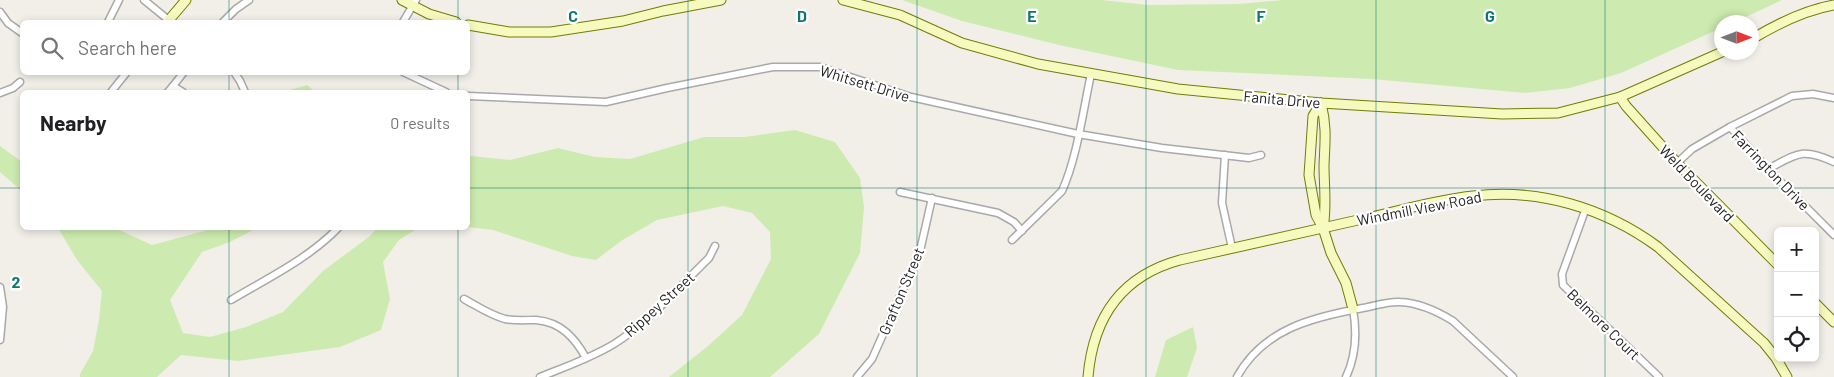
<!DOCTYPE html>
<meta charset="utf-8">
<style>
:root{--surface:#fff;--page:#f6f6f6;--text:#202124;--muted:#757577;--line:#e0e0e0}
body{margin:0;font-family:Barlow,sans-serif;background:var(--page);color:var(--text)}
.controls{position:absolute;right:15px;bottom:15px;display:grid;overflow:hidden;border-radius:8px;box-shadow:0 2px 8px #0003}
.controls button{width:45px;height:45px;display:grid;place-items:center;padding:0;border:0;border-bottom:1px solid var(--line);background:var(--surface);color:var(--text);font:25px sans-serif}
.compass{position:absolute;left:1714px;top:15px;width:45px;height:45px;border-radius:50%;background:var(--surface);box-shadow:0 2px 8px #0003;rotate:90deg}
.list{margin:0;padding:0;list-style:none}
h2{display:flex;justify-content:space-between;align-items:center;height:65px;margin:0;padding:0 20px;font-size:21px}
h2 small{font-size:16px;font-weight:400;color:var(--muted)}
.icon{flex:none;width:28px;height:28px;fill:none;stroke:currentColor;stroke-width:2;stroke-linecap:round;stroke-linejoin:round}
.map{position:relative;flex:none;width:1834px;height:377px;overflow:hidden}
.search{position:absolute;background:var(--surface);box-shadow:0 2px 8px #0003;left:20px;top:20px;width:450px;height:55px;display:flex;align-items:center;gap:12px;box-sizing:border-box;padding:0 18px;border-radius:8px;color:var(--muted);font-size:19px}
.panel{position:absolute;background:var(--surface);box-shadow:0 2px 8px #0003;left:20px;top:90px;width:450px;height:140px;border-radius:8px}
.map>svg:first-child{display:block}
.grass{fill:#cdebb0}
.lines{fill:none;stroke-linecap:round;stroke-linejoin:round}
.street-casing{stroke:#a9a9a9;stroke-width:9}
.secondary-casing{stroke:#707d05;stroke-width:11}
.street{stroke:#fff;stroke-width:6}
.secondary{stroke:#f7fabf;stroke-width:9}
.grid{fill:none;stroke:#0f766e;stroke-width:1;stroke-opacity:0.55}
.labels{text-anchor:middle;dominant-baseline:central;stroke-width:4.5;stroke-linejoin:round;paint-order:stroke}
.street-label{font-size:15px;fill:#222;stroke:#fff}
.grid-label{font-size:16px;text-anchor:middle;font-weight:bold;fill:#0f766e;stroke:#fff;stroke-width:4.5;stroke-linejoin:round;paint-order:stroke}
</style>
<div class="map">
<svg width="1834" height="377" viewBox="0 0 1834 377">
<rect width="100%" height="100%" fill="#f2efe9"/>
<!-- grass -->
<g class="grass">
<path d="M 902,0 L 1102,0 L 1148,5 L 1238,4 L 1283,0 L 1782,0 L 1735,22 L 1722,22 L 1721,28 L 1621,73 L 1570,88 L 1525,93 L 1372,79 L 1178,70 L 1059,45 L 962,21 Z"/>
<path d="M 307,85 L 315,92 L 290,92 L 290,90 Z"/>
<path d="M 795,130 L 835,142 L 860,178 L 864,207 L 860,253 L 819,334 L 770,377 L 669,377 L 708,346 L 742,315 L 771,259 L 770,232 L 752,213 L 723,206 L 657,220 L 621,241 L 596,260 L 572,256 L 493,230 L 468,227 L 468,158 L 471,156 L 510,160 L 558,148 L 595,157 L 630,159 L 704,137 L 745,137 Z"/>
<path d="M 0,146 L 22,162 L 22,191 L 0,172 Z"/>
<path d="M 58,228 L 115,228 L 152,245 L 208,230 L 211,228 L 257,228 L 230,242 L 202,252 L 170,300 L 183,333 L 210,337 L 246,327 L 283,312 L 323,271 L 370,236 L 377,228 L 418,228 L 399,240 L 383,262 L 390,299 L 381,330 L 340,347 L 238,361 L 181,355 L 157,377 L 80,377 L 80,374 L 93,351 L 99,320 L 102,291 L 77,260 Z"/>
<path d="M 1193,327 L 1197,348 L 1187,377 L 1155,377 L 1166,340 Z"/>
</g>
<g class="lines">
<!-- street casing -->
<g class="street-casing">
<g id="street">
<path d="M 144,0 L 171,22"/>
<path d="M 0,12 L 8,23 L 22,33"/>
<path d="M 108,22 L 119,0"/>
<path d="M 223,22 L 236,9 L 249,0"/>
<path d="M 403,22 L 416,0"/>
<path d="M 234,72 L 240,81 L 245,92"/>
<path d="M 403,72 L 446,92"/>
<path d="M 173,86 L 184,72"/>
<path d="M 111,92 L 127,72"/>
<path d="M 168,92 L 173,86 L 183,92"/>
<path d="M 0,93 L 13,88 L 20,82"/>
<path d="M 468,96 L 606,102 L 667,88 L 773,67 L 820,67 L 911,97 L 1078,134 L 1162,148 L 1249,158 L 1261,155"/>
<path d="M 1730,127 L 1768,169 L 1834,235"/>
<path d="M 1225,155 L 1222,203 L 1232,248"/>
<path d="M 1677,163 L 1692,149 L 1730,127 L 1792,96 L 1813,94 L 1834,98"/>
<path d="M 1768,169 C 1797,154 1802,147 1834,162"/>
<path d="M 900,192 L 998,213 L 1014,222 L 1022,231"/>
<path d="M 1586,208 L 1562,274 L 1563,285 L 1659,377"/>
<path d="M 1012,240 L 1062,191 C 1077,158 1083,111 1091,74"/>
<path d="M 0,287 L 3,307 L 0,340"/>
<path d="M 464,299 C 477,306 490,315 505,319 C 516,321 526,320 536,320 C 561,322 575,338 586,358"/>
<path d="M 231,300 C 268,278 308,259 338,228"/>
<path d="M 540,377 C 565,367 591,358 614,344 C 649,322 679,287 709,258 L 715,246"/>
<path d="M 857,377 L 872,359 L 920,251 L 932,198"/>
<path d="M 1237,377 C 1263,329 1313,317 1363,308 C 1375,306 1388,301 1400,302 C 1420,303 1437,311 1453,321 L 1513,377"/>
<path d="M 1346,377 C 1356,356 1357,332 1353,309"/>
</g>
</g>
<!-- secondary casing -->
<g class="secondary-casing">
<g id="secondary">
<path d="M 402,0 L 429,14 L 456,22"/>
<path d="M 843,0 L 900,15 L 962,43 L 1038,64 L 1178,89 L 1321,103 L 1502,114 L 1558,113 L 1620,97 L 1722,52"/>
<path d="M 169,20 L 186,0"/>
<path d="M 468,25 L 509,32 L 551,32 L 623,21 L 663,11 L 721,0"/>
<path d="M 1752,39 C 1777,24 1805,10 1834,5"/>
<path d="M 1620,97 L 1626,106 L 1677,163 L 1778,265"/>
<path d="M 1321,103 L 1313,116 L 1309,175 L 1316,215 L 1323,228 L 1331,253 L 1346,283 L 1353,309"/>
<path d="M 1321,103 C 1327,127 1325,141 1324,165 C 1324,187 1327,207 1323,228"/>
<path d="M 1815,303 L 1834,322"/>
<path d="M 1088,377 C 1093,318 1121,276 1180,260 C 1240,247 1299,233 1358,220 C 1396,212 1434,200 1473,196 C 1539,188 1605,208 1658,247 L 1764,343 L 1776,358 L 1787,377"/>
</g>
</g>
<!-- street -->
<use href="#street" class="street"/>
<!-- secondary -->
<use href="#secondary" class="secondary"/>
</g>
<!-- grid -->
<path class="grid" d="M 229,0 L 229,22M 458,0 L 458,22M 688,0 L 688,377M 917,0 L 917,377M 1146,0 L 1146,377M 1376,0 L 1376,377M 1605,0 L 1605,377M 229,72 L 229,92M 458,72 L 458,92M 0,188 L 22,188M 468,188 L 1834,188M 229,228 L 229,377M 458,228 L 458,377"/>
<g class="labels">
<!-- street labels -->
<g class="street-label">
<text transform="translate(865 83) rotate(17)">Whitsett Drive</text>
<text transform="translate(1282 99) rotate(5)">Fanita Drive</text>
<text transform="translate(1771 170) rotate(46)">Farrington Drive</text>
<text transform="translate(1697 183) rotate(46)">Weld Boulevard</text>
<text transform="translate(1419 208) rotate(-11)">Windmill View Road</text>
<text transform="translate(901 291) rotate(-67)">Grafton Street</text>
<text transform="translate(659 304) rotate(-42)">Rippey Street</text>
<text transform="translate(1604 324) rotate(44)">Belmore Court</text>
</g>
</g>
<g class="grid-label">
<text x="573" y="22">C</text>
<text x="802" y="22">D</text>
<text x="1032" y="22">E</text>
<text x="1261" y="22">F</text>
<text x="1490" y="22">G</text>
<text x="16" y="288">2</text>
</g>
</svg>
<div class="controls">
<button>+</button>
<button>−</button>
<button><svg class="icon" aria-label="locate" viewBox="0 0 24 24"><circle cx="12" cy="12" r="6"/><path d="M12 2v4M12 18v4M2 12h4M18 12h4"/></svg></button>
</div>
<svg class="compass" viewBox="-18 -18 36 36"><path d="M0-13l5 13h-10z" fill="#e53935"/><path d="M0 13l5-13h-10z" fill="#757577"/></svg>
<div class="search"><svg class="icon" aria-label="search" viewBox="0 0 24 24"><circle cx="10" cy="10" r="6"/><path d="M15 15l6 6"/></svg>Search here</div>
<section class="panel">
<h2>Nearby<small>0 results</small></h2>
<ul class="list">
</ul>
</section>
</div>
